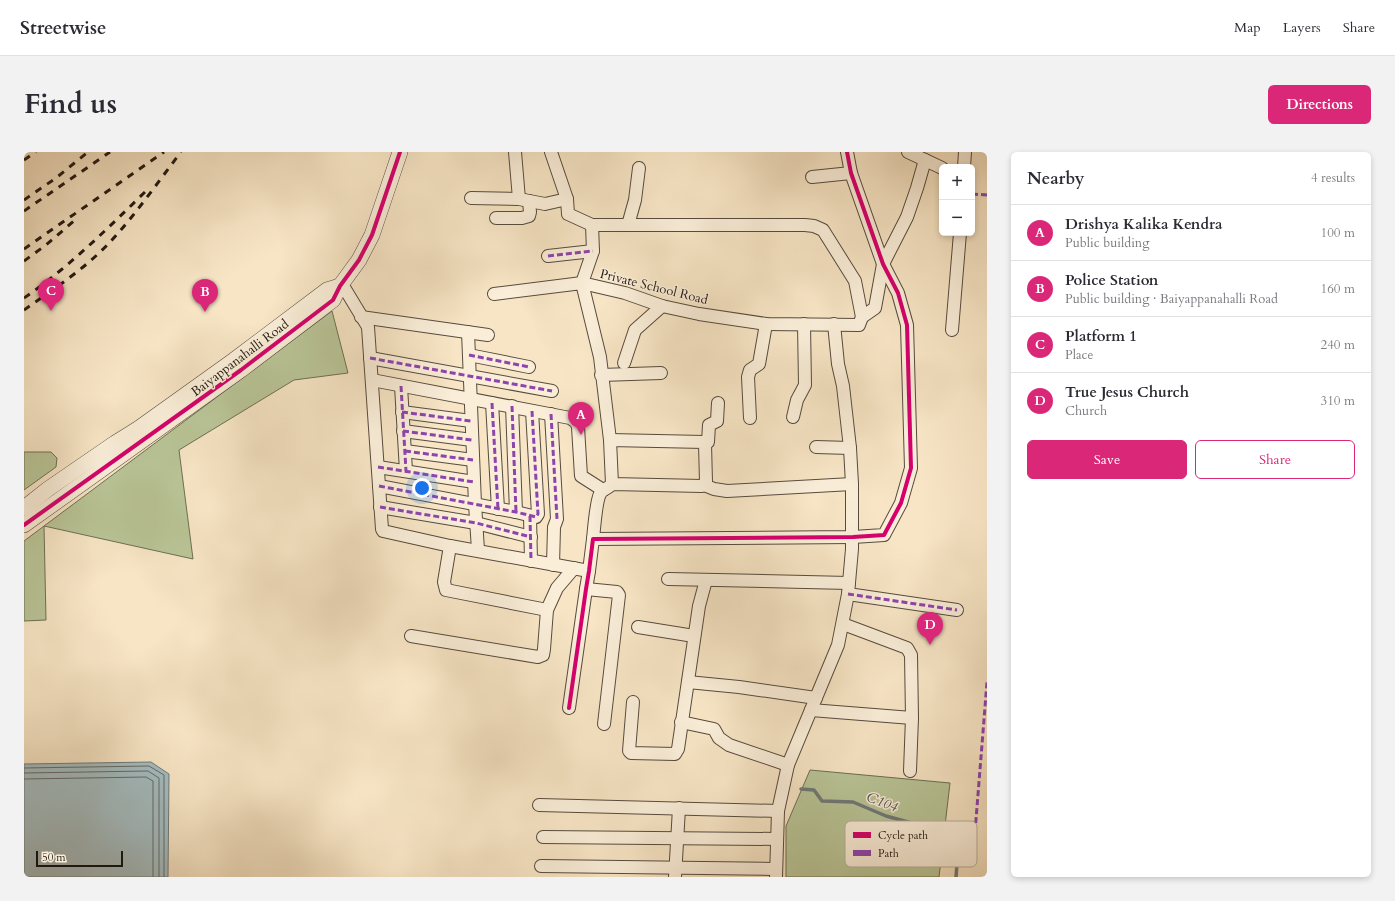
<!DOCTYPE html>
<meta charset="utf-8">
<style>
:root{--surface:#fff;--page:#f2f2f3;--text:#2b2b33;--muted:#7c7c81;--line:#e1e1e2;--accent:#db2777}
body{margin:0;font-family:Cardo,serif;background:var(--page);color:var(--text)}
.controls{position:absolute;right:12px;top:12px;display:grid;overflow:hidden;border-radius:6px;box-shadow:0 2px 6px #0003}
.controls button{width:36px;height:36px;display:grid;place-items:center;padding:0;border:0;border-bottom:1px solid var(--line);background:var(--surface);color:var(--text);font:20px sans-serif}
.scale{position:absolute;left:12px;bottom:10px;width:87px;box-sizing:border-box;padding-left:4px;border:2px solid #221811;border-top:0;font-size:11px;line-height:14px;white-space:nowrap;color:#221811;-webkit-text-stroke:3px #faeed9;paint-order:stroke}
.you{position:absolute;left:398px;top:336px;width:14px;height:14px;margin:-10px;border:3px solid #fff;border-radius:50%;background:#1a73e8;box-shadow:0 0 0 6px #1a73e833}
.badge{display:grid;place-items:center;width:26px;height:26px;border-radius:50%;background:var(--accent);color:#fff;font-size:13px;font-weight:700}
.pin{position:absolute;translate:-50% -33px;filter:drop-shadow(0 1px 2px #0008)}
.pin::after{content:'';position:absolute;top:21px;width:14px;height:12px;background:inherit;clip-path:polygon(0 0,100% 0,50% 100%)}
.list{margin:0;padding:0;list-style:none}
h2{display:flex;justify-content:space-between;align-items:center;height:52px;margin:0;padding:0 16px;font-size:17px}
h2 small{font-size:13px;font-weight:400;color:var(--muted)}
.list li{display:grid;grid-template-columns:26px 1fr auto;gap:12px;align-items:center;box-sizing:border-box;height:56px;padding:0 16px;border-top:1px solid var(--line)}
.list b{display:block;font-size:15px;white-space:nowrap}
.list p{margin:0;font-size:13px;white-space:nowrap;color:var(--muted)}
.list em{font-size:13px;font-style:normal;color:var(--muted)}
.actions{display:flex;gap:8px;padding:12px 16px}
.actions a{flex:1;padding:9px 0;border:1px solid var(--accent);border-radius:6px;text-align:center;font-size:14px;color:var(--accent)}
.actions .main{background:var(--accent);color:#fff}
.map{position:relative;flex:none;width:963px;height:725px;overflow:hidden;border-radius:6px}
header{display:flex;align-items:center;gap:24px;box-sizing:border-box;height:56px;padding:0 20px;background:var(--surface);border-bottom:1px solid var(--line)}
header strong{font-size:19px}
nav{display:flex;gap:22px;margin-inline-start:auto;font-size:14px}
.intro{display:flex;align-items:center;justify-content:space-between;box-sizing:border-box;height:96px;padding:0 24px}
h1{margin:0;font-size:28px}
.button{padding:10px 18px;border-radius:6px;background:var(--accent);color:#fff;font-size:14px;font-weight:700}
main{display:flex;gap:24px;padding:0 24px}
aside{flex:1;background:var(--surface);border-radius:6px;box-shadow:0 2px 6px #0003}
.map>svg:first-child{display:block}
.green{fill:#b9c597;stroke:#6e6e54}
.water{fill:#a4bcc0;stroke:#707a7a}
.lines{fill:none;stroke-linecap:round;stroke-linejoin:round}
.shore{stroke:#636a68;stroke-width:1}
.stream{stroke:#707a7a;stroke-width:3.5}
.minor-casing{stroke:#574b3e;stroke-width:14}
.tertiary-casing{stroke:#574b3e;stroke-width:16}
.minor{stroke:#faeed9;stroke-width:12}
.tertiary{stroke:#faeed9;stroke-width:15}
.rail{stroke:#221811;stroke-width:3;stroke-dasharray:7 7;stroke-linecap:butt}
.quiet{stroke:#8e44ad;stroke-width:3;stroke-dasharray:6 3;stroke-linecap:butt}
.cycleway-casing{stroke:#faeed9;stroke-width:6}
.cycleway{stroke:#d6006c;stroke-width:4}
.labels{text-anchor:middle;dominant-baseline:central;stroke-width:3;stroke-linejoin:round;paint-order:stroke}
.street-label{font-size:13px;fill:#221811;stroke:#faeed9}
.water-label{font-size:14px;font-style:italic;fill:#50514e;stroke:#faeed9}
.key{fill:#faeed9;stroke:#b9ae9d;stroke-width:1}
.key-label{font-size:11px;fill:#221811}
</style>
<header>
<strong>Streetwise</strong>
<nav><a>Map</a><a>Layers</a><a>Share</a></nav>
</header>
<div class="intro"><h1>Find us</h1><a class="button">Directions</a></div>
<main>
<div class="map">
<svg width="963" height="725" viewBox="0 0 963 725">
<rect width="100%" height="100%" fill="#f7e5c5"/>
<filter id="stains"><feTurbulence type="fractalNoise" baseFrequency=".005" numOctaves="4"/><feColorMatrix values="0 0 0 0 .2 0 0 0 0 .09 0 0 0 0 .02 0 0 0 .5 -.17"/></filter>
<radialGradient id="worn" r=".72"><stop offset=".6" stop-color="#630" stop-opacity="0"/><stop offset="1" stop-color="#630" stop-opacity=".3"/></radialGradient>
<!-- green -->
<g class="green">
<path d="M 308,159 L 324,221 L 270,228 L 155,298 L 169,407 L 20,374 L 22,468 L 0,469 L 0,389 Z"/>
<path d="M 0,300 L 27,300 L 33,306 L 32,315 L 0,338 Z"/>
<path d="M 786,618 L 926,631 L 915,725 L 762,725 L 762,674 Z"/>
</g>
<!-- water -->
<path class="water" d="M 127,610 L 145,622 L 144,725 L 0,725 L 0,612 Z"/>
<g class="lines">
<!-- shore -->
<g class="shore">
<path d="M 0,616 L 125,614 L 140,623 L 140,725"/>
<path d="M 0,621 L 124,619 L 135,626 L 135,725"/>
<path d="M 0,627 L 122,625 L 129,629 L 129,725"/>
</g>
<!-- stream -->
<g class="stream">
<path d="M 777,637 L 790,638 L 798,649 L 829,650 L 862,664 L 910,677 L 935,686"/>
<path d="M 932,725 L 935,686 L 951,688"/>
</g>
<!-- minor casing -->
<g class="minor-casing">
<g id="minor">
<path d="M 491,0 L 495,47"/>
<path d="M 527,0 L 543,47 L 544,62 L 568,73 L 569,99 L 558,131 L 601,141 L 638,154 L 675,162 L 742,172 L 835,173 L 838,165"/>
<path d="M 884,0 L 918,16"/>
<path d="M 940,15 L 941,0"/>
<path d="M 788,25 L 827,21"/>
<path d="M 447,46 L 495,47 L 521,52 L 543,47"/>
<path d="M 472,66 L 498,66 L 505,64 L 506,60 L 505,49"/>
<path d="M 568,73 L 781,73 L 790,74 L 799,78 L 831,129 L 838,165"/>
<path d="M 604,73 L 611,48 L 615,16"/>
<path d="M 524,104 L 569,99"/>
<path d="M 318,132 L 344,175 L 358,377 L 359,379 L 426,394 L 565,419"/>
<path d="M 470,142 L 558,131 L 576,205 L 586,288"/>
<path d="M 337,165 L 464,183"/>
<path d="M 838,165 L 851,156 L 859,112 L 883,65 L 893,36 L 901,8"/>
<path d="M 928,178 L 936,81"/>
<path d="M 444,180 L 451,352 L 454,398"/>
<path d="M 445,203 L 505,215"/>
<path d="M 346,206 L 528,239"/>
<path d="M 600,211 L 611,178 L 638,154"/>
<path d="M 577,223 L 637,221"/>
<path d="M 348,228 L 546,266 L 552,270 L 554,275 L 557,324 L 579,338"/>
<path d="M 377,234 L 382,319"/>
<path d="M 468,251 L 474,357"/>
<path d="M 488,254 L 492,360"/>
<path d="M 378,260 L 447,269"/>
<path d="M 527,262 L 533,367 L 530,375 L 529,413"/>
<path d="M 769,265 L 773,248 L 781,233 L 780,172"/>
<path d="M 726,266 L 724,225 L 726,218 L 735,212 L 742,172"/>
<path d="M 379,279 L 448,288"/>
<path d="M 681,292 L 684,290 L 685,273 L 693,269 L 694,251"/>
<path d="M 792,295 L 826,296"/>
<path d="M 381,299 L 449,308"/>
<path d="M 354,315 L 450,330"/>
<path d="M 680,333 L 690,337 L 703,339 L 828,332"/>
<path d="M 355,334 L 492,360 L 512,365 L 514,362 L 508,259"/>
<path d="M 356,355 L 452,371 L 507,385"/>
<path d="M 506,364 L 507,409"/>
<path d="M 569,387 C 570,378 572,349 576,342 C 578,337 584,337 588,332 L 678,334 L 682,330 L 681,292 L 680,290 L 586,288 L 588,332"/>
<path d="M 426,394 L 420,430 L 422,438 L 523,458"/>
<path d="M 644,427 L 825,431"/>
<path d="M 562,437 L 593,440 L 595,443 L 580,572"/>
<path d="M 824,442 L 933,458"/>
<path d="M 614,475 L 670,484"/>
<path d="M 387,484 L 514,505 L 519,503 L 520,497 L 523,458 L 533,436 L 550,416"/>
<path d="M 664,530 L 715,535 L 792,546"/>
<path d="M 609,550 L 605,599 L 607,601 L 651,602 L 654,597 L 675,454 L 682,428"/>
<path d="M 545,556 L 562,437 L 565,419 L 569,387 L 829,385 L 860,383 L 877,351 L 887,316 L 883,173 L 874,141 L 859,112 L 827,21 L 823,0"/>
<path d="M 787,558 L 888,566 L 887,503 L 883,496 L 819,472"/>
<path d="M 657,570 L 690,577 L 695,586 L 705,593 L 764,613"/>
<path d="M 886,619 L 888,566"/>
<path d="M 515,653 L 754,659"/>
<path d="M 519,685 L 753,687"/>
<path d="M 517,714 L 751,717"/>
<path d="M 651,725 L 655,656"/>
<path d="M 752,725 L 754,659 L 764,613 L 814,493 L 824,442 L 828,397 L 828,332 L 826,296 L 819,234 L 814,212 L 810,172"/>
</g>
</g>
<!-- tertiary casing -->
<g class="tertiary-casing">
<g id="tertiary">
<path d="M 0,356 L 24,337 L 91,291 L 115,276 L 210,208 L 303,138 L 316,134"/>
<path d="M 0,373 L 217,218 L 309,148 L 316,134 L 335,108 L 348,83 L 376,0"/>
</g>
</g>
<!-- minor -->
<use href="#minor" class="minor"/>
<!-- tertiary -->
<use href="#tertiary" class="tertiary"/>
<!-- rail -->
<g class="rail">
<path d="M 0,8 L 12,0"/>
<path d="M 0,48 L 32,26 L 64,0"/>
<path d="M 0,59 L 86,0"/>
<path d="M 0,97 L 140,0"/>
<path d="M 0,109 L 22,93 L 51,68"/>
<path d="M 0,146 C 45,115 83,77 122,39"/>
<path d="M 0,158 C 30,137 62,116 87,89 C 112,62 134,30 157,0"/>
</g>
<!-- quiet -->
<g class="quiet">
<path d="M 948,42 L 963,43"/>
<path d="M 524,104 L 569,99"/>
<path d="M 445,203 L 505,215"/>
<path d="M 346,206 L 528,239"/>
<path d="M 377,234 L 382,319"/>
<path d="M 468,251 L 474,357"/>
<path d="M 488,254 L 492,360"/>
<path d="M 378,260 L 447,269"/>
<path d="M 527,262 L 533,367"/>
<path d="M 379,279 L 448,288"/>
<path d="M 381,299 L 449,308"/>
<path d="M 354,315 L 450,330"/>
<path d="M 355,334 L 492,360 L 512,365 L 514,362 L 508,259"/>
<path d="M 356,355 L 452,371 L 507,385"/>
<path d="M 506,364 L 507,409"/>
<path d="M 824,442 L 933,458"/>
<path d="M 951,680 L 963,530"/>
</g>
<!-- cycleway casing -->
<g class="cycleway-casing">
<g id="cycleway">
<path d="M 0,373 L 217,218 L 309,148 L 316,134 L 335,108 L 348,83 L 376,0"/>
<path d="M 545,556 L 562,437 L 565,419 L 569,387 L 829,385 L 860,383 L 877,351 L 887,316 L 883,173 L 874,141 L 859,112 L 827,21 L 823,0"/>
</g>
</g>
<!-- cycleway -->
<use href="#cycleway" class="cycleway"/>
</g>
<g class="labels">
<!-- street labels -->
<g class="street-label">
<text transform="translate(630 135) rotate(14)">Private School Road</text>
<text transform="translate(216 206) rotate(-37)">Baiyappanahalli Road</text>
</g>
<!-- water labels -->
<g class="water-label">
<text transform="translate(858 650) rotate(21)">C104</text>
</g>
</g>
<!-- legend -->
<rect x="821" y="669" width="132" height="46" rx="6" class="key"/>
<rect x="829" y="680" width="18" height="6" fill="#d6006c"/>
<rect x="829" y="698" width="18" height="6" fill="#8e44ad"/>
<g class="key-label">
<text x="854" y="687">Cycle path</text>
<text x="854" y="705">Path</text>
</g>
<rect width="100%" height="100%" filter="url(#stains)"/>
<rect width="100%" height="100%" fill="url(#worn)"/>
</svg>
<div class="controls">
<button>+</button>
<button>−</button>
</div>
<div class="scale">50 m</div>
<div class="you"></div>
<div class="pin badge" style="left:557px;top:283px">A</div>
<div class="pin badge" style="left:181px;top:160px">B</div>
<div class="pin badge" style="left:27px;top:159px">C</div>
<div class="pin badge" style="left:906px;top:493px">D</div>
</div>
<aside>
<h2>Nearby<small>4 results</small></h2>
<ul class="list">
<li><span class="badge">A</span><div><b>Drishya Kalika Kendra</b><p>Public building</p></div><em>100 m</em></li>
<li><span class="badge">B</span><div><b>Police Station</b><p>Public building · Baiyappanahalli Road</p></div><em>160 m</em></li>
<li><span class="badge">C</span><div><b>Platform 1</b><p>Place</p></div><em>240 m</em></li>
<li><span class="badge">D</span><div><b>True Jesus Church</b><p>Church</p></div><em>310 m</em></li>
</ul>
<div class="actions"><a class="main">Save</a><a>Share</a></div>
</aside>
</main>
